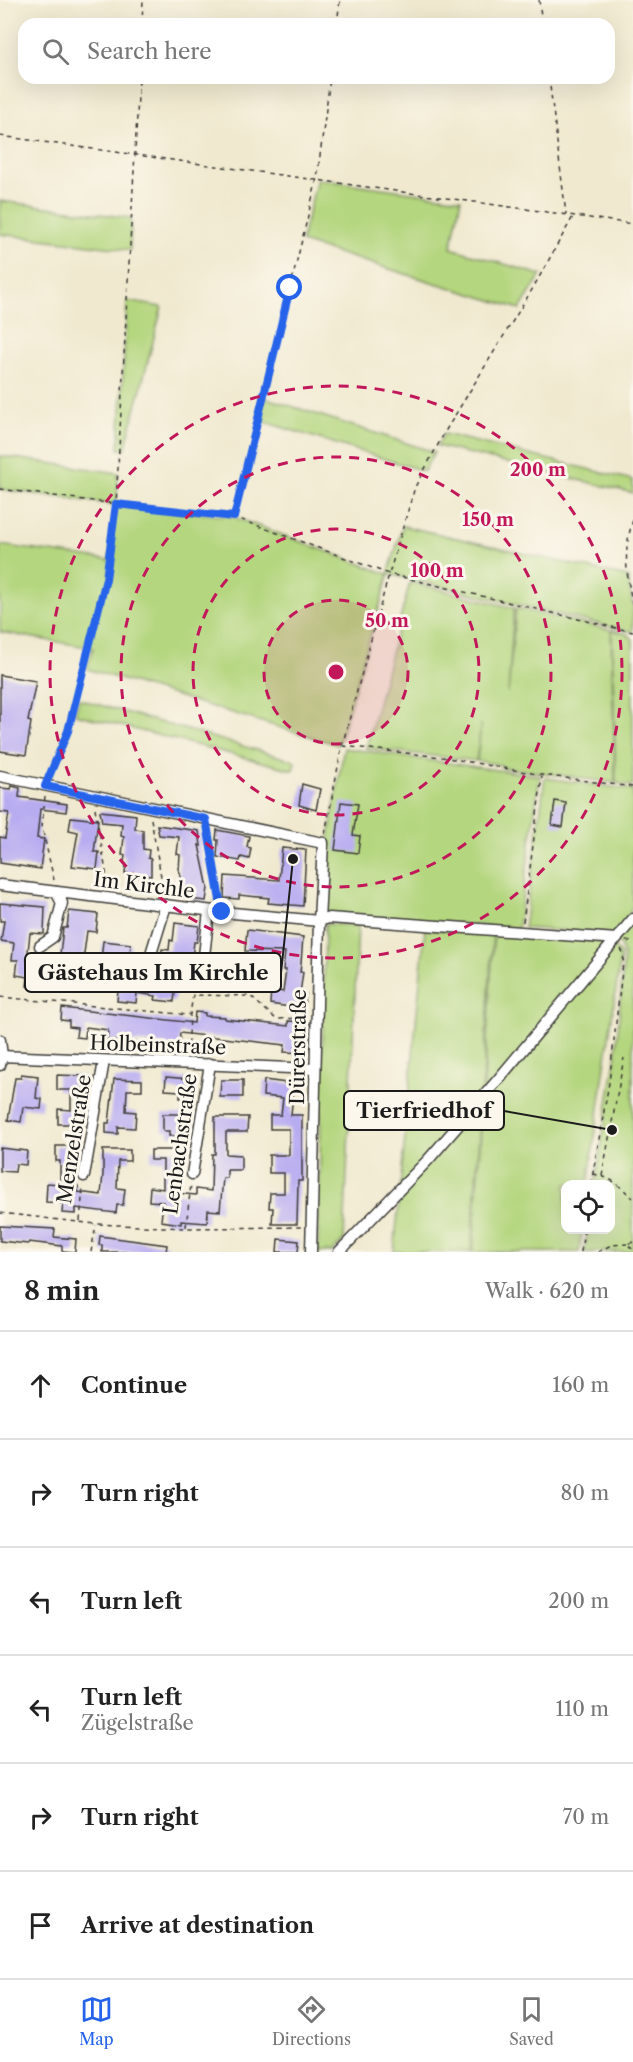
<!DOCTYPE html>
<meta charset="utf-8">
<style>
:root{--surface:#fff;--page:#f2f2f2;--text:#222;--muted:#767676;--line:#e0e0e0;--accent:#2563eb}
body{margin:0;font-family:"Libre Caslon Text",serif;background:var(--page);color:var(--text)}
.controls{position:absolute;right:18px;bottom:18px;display:grid;overflow:hidden;border-radius:12px;box-shadow:0 6px 24px #0002}
.controls button{width:54px;height:54px;display:grid;place-items:center;padding:0;border:0;border-bottom:2px solid var(--line);background:var(--surface);color:var(--text);font:30px sans-serif}
.stop{position:absolute;width:18px;height:18px;margin:-14px;border:4px solid #2563eb;border-radius:50%;background:#fff}
.stop.end{background:#2563eb;border-color:#fff;box-shadow:0 2px 6px #0008}
.list{margin:0;padding:0;list-style:none}
h2{display:flex;justify-content:space-between;align-items:center;height:78px;margin:0;padding:0 24px;font-size:26px}
h2 small{font-size:20px;font-weight:400;color:var(--muted)}
.list li{display:grid;grid-template-columns:39px 1fr auto;gap:18px;align-items:center;box-sizing:border-box;height:108px;padding:0 24px;border-top:2px solid var(--line)}
.list b{display:block;font-size:22px;white-space:nowrap}
.list p{margin:0;font-size:20px;white-space:nowrap;color:var(--muted)}
.list em{font-size:20px;font-style:normal;color:var(--muted)}
.icon{flex:none;width:33px;height:33px;fill:none;stroke:currentColor;stroke-width:2;stroke-linecap:round;stroke-linejoin:round}
.map{position:relative;flex:none;width:633px;height:1252px;overflow:hidden}
.search{position:absolute;background:var(--surface);box-shadow:0 6px 24px #0002;left:18px;right:18px;top:18px;height:66px;display:flex;align-items:center;gap:15px;box-sizing:border-box;padding:0 21px;border-radius:18px;color:var(--muted);font-size:22px}
.sheet{height:726px;background:var(--surface)}
nav{display:flex;justify-content:space-around;align-items:center;box-sizing:border-box;height:84px;border-top:2px solid var(--line);background:var(--surface);font-size:16px;color:var(--muted)}
nav a{display:grid;justify-items:center;gap:3px}
nav .on{color:var(--accent)}
.map>svg:first-child{display:block}
.green{fill:#b4d67e;stroke:#68794d;stroke-width:1.5}
.building{fill:#b8acf1}
.lines{fill:none;stroke-linecap:round;stroke-linejoin:round}
.minor-casing{stroke:#3c3b37;stroke-width:13}
.path{stroke:#3c3b37;stroke-width:1.5;stroke-dasharray:4.5 4.5;stroke-linecap:butt}
.minor{stroke:#fff;stroke-width:10}
.route{stroke:#2563eb;stroke-width:8}
.ring{fill:none;stroke:#c2185b;stroke-width:3;stroke-dasharray:10 8}
.labels{text-anchor:middle;dominant-baseline:central;stroke-width:6;stroke-linejoin:round;paint-order:stroke}
.street-label{font-size:20px;fill:#1c1c1c;stroke:#fbf7ec}
.centre{fill:#c2185b;stroke:#fbf7ec;stroke-width:3}
.ring-label{font-size:18px;text-anchor:middle;font-weight:bold;fill:#c2185b;stroke:#fbf7ec;stroke-width:6;stroke-linejoin:round;paint-order:stroke}
.leader{fill:none;stroke:#1c1c1c;stroke-width:2}
.callout-dot{fill:#1c1c1c;stroke:#fbf7ec;stroke-width:2}
.callout{fill:#fbf7ec;stroke:#1c1c1c;stroke-width:2}
.callout-label{font-size:21px;text-anchor:middle;font-weight:bold;fill:#1c1c1c}
</style>
<div class="map">
<svg width="633" height="1252" viewBox="0 0 633 1252">
<rect width="100%" height="100%" fill="#fbf7ec"/>
<filter id="ink" filterUnits="userSpaceOnUse"><feTurbulence type="fractalNoise" baseFrequency=".0167" numOctaves="2"/><feDisplacementMap in="SourceGraphic" scale="12" xChannelSelector="R" yChannelSelector="G"/><feConvolveMatrix kernelMatrix="1 2 1 2 8 2 1 2 1" color-interpolation-filters="sRGB"/></filter>
<filter id="wash" filterUnits="userSpaceOnUse"><feTurbulence type="fractalNoise" baseFrequency=".008" numOctaves="4" result="noise"/><feDisplacementMap in="SourceGraphic" scale="24" xChannelSelector="R" yChannelSelector="G"/><feGaussianBlur stdDeviation="1.35" result="paint"/><feColorMatrix in="noise" values="0 0 0 0 0 0 0 0 0 0 0 0 0 0 0 0 0 1.4 0 .05"/><feComposite in="paint" operator="in"/></filter>
<g filter="url(#wash)">
<rect width="100%" height="100%" fill="#f0e9cf"/>
<!-- green -->
<g class="green">
<path d="M 317,179 L 461,199 L 451,248 L 541,275 L 520,309 L 301,242 Z"/>
<path d="M 0,201 L 131,218 L 130,250 L 0,234 Z"/>
<path d="M 127,301 L 162,307 L 125,449 L 119,449 Z"/>
<path d="M 263,397 L 434,452 L 424,471 L 258,420 Z"/>
<path d="M 444,434 L 633,480 L 633,493 L 437,446 Z"/>
<path d="M 0,456 L 118,473 L 117,504 L 234,517 L 388,574 L 403,526 L 628,577 L 633,608 L 633,632 L 389,574 L 338,745 L 87,669 L 93,648 L 0,632 L 0,545 L 109,560 L 116,505 L 0,489 Z"/>
<path d="M 410,582 L 514,608 L 508,693 L 516,608 L 611,630 L 615,783 L 501,767 L 501,765 L 477,761 L 481,724 L 476,761 L 366,748 Z"/>
<path d="M 612,630 L 626,634 L 633,639 L 633,786 L 616,783 Z"/>
<path d="M 79,699 L 295,761 L 293,770 L 75,714 Z"/>
<path d="M 344,748 L 540,776 L 518,928 L 326,916 L 328,843 Z"/>
<path d="M 545,778 L 633,790 L 633,904 C 630,916 622,927 612,934 L 524,928 Z"/>
<path d="M 633,919 L 633,1252 L 584,1252 L 588,1230 L 610,1230 L 610,1184 L 595,1184 L 616,1054 L 624,954 L 617,939 Z"/>
<path d="M 325,924 L 358,925 L 344,1240 L 332,1252 L 318,1252 Z"/>
<path d="M 425,929 L 493,933 L 471,1252 L 394,1252 Z"/>
<path d="M 494,932 L 607,941 L 621,954 L 588,1184 L 566,1184 L 566,1230 L 582,1230 L 579,1252 L 473,1252 Z"/>
</g>
<g id="blocks">
<!-- building -->
<g class="building">
<path d="M 0,675 L 36,681 L 28,721 L 31,722 L 26,755 L 0,751 Z"/>
<path d="M 302,784 L 320,789 L 316,810 L 299,805 Z"/>
<path d="M 12,786 L 20,788 L 19,797 L 67,804 L 66,812 L 40,809 L 37,838 L 44,839 L 40,869 L 0,863 L 0,837 L 5,838 L 9,813 L 0,812 L 0,788 L 11,789 Z"/>
<path d="M 555,801 L 566,803 L 563,827 L 552,825 Z"/>
<path d="M 341,802 L 358,804 L 353,835 L 360,836 L 358,853 L 335,850 Z"/>
<path d="M 100,811 L 136,815 L 135,829 L 143,830 L 143,849 L 149,850 L 148,858 L 151,859 L 151,876 L 125,873 L 126,864 L 124,863 L 125,855 L 122,855 L 124,837 L 121,836 L 122,824 L 102,822 Z"/>
<path d="M 71,817 L 98,820 L 94,852 L 99,852 L 97,869 L 72,866 L 78,832 L 69,830 Z"/>
<path d="M 157,825 L 199,831 L 201,846 L 199,845 L 208,888 L 206,901 L 187,899 L 179,870 L 180,855 L 177,854 L 179,837 L 159,835 Z"/>
<path d="M 217,830 L 249,836 L 247,847 L 251,848 L 249,859 L 241,857 L 240,861 L 217,857 L 218,840 L 216,840 Z"/>
<path d="M 282,848 L 306,850 L 303,906 L 268,903 L 269,898 L 239,895 L 239,899 L 224,898 L 225,876 L 279,880 Z"/>
<path d="M 0,903 L 45,907 L 44,934 L 30,933 L 27,961 L 41,962 L 59,963 L 63,928 L 67,928 L 69,911 L 98,914 L 96,932 L 87,931 L 83,961 L 76,961 L 71,987 L 38,983 L 38,987 L 27,986 L 28,977 L 16,975 L 18,960 L 12,960 L 14,943 L 1,941 L 4,921 L 0,921 Z"/>
<path d="M 175,923 L 199,926 L 197,942 L 194,942 L 191,966 L 178,965 L 174,1002 L 155,1000 L 156,996 L 137,993 L 136,1003 L 117,1001 L 118,990 L 108,988 L 111,962 L 101,960 L 103,941 L 131,944 L 128,971 L 159,975 L 162,949 L 169,950 L 170,940 L 173,941 Z"/>
<path d="M 247,930 L 303,937 L 301,963 L 300,972 L 303,972 L 300,994 L 306,994 L 304,1009 L 270,1004 L 271,990 L 283,992 L 286,970 L 283,970 L 285,952 L 245,951 Z"/>
<path d="M 62,1008 L 194,1023 L 195,1012 L 205,1013 L 205,1016 L 225,1017 L 225,1019 L 288,1026 L 288,1021 L 309,1022 L 306,1053 L 284,1052 L 285,1045 L 180,1033 L 179,1046 L 107,1040 L 108,1030 L 86,1027 L 85,1038 L 76,1037 L 77,1028 L 69,1027 L 69,1021 L 61,1020 Z"/>
<path d="M 21,1074 L 38,1076 L 36,1098 L 42,1099 L 41,1109 L 23,1107 L 21,1122 L 8,1120 L 15,1078 L 21,1078 Z"/>
<path d="M 57,1075 L 84,1076 L 81,1136 L 73,1136 L 73,1124 L 58,1124 L 58,1109 L 71,1110 L 71,1090 L 57,1090 Z"/>
<path d="M 166,1077 L 189,1079 L 188,1090 L 192,1091 L 191,1099 L 180,1098 L 180,1091 L 165,1090 Z"/>
<path d="M 114,1079 L 142,1080 L 142,1090 L 127,1090 L 126,1111 L 136,1112 L 135,1128 L 118,1127 L 118,1134 L 106,1133 L 106,1123 L 109,1123 Z"/>
<path d="M 221,1080 L 243,1080 L 243,1097 L 220,1097 Z"/>
<path d="M 264,1080 L 294,1084 L 291,1115 L 302,1115 L 302,1181 L 298,1181 L 297,1224 L 272,1224 L 273,1208 L 269,1208 L 270,1193 L 284,1193 L 284,1173 L 269,1173 L 269,1155 L 289,1155 L 289,1129 L 270,1129 L 270,1115 L 281,1115 L 283,1098 L 263,1096 Z"/>
<path d="M 163,1114 L 189,1114 L 189,1136 L 169,1136 L 169,1131 L 163,1131 Z"/>
<path d="M 215,1117 L 248,1117 L 247,1132 L 226,1132 L 226,1154 L 241,1155 L 241,1170 L 227,1170 L 227,1178 L 223,1178 L 220,1211 L 208,1210 L 207,1223 L 181,1221 L 181,1224 L 161,1221 L 163,1202 L 149,1201 L 150,1187 L 163,1189 L 163,1160 L 151,1160 L 151,1150 L 177,1150 L 174,1193 L 196,1195 L 196,1189 L 211,1191 L 212,1154 L 215,1154 Z"/>
<path d="M 56,1146 L 74,1146 L 73,1186 L 78,1186 L 78,1192 L 101,1195 L 103,1174 L 103,1150 L 130,1150 L 130,1161 L 118,1161 L 117,1188 L 125,1189 L 123,1205 L 117,1205 L 116,1213 L 76,1208 L 76,1214 L 62,1213 L 63,1203 L 46,1202 L 47,1183 L 60,1184 L 60,1161 L 56,1161 Z"/>
<path d="M 0,1148 L 27,1151 L 26,1165 L 16,1164 L 15,1172 L 0,1171 Z"/>
<path d="M 0,1226 L 55,1229 L 54,1237 L 76,1239 L 75,1252 L 62,1251 L 62,1246 L 29,1242 L 28,1244 L 0,1241 Z"/>
<path d="M 100,1236 L 167,1245 L 166,1252 L 102,1252 L 102,1245 L 99,1245 Z"/>
<path d="M 278,1239 L 299,1241 L 298,1252 L 277,1252 Z"/>
</g>
</g>
</g>
<g filter="url(#ink)">
<use href="#blocks" fill-opacity="0" stroke="#3c3b37" stroke-width="1.5"/>
<g class="lines">
<!-- minor casing -->
<g class="minor-casing">
<g id="minor">
<path d="M 0,776 L 323,843 L 319,921 L 311,1252"/>
<path d="M 0,885 L 222,912 L 319,921 L 329,918 L 617,939"/>
<path d="M 40,946 L 53,937 L 62,903 L 56,892"/>
<path d="M 143,959 L 150,957 L 166,905"/>
<path d="M 203,965 L 209,911"/>
<path d="M 0,1040 L 2,1056 L 0,1065"/>
<path d="M 0,1056 L 315,1069"/>
<path d="M 192,1174 L 210,1064"/>
<path d="M 84,1176 L 104,1061"/>
<path d="M 339,1252 L 428,1160 L 496,1082 L 633,919"/>
</g>
</g>
<!-- path -->
<g class="path">
<path d="M 539,0 L 542,24"/>
<path d="M 142,24 L 143,0"/>
<path d="M 337,24 L 340,0"/>
<path d="M 549,78 L 566,214"/>
<path d="M 0,136 L 633,224"/>
<path d="M 0,489 L 116,504 L 234,517 L 389,574 L 633,632"/>
<path d="M 234,516 L 317,179 L 330,78"/>
<path d="M 633,520 C 622,554 627,574 633,608"/>
<path d="M 343,746 L 442,757 L 542,775 L 633,787"/>
<path d="M 49,777 L 68,731 L 106,579 L 116,504 L 139,78"/>
<path d="M 45,796 L 42,827 L 54,880"/>
<path d="M 95,808 L 109,889"/>
<path d="M 151,819 L 164,894"/>
<path d="M 208,829 L 220,901"/>
<path d="M 325,834 L 342,746 L 389,574 L 415,487 L 446,430 L 533,288 L 574,215"/>
<path d="M 523,922 L 542,776"/>
<path d="M 626,941 L 633,942"/>
<path d="M 0,997 L 190,1015 L 193,995 L 250,996 L 276,1019 L 305,1018"/>
<path d="M 188,1053 L 190,1016"/>
<path d="M 593,1174 C 613,1178 618,1185 633,1198"/>
<path d="M 602,1176 L 624,1058"/>
<path d="M 591,1184 L 609,1083 L 624,954 L 621,949"/>
<path d="M 0,1213 L 96,1224 L 186,1228 L 302,1227"/>
<path d="M 80,1221 L 83,1187"/>
<path d="M 186,1227 L 191,1184"/>
<path d="M 633,1242 L 627,1244 L 633,1250"/>
<path d="M 91,1252 L 96,1225"/>
<path d="M 581,1252 L 584,1230"/>
<path d="M 598,1252 L 611,1245 L 627,1244"/>
</g>
<!-- minor -->
<use href="#minor" class="minor"/>
</g>
</g>
<g class="lines" filter="url(#ink)">
<!-- route -->
<path class="route" d="M 222,912 L 206,819 L 45,786 L 68,731 L 106,579 L 116,504 L 234,517 L 290,288"/>
</g>
<!-- distance rings -->
<circle cx="336" cy="672" r="72" fill="#c2185b" fill-opacity=".12"/>
<g class="ring">
<circle cx="336" cy="672" r="72"/>
<circle cx="336" cy="672" r="143"/>
<circle cx="336" cy="672" r="215"/>
<circle cx="336" cy="672" r="286"/>
</g>
<g class="labels">
<!-- street labels -->
<g class="street-label">
<text transform="translate(144 885) rotate(7)">Im Kirchle</text>
<text transform="translate(158 1045) rotate(2)">Holbeinstraße</text>
<text transform="translate(298 1047) rotate(-89)">Dürerstraße</text>
<text transform="translate(74 1139) rotate(-81)">Menzelstraße</text>
<text transform="translate(180 1144) rotate(-82)">Lenbachstraße</text>
</g>
</g>
<circle cx="336" cy="672" r="9" class="centre"/>
<g class="ring-label">
<text x="538" y="476">200 m</text>
<text x="488" y="526">150 m</text>
<text x="437" y="577">100 m</text>
<text x="387" y="627">50 m</text>
</g>
<!-- callouts -->
<path class="leader" d="M293 859L281 973M612 1130L504 1111"/>
<g class="callout-dot">
<circle cx="293" cy="859" r="6"/>
<circle cx="612" cy="1130" r="6"/>
</g>
<g class="callout">
<rect x="25" y="953" width="256" height="39" rx="6"/>
<rect x="344" y="1091" width="160" height="39" rx="6"/>
</g>
<g class="callout-label">
<text x="153" y="980">Gästehaus Im Kirchle</text>
<text x="424" y="1118">Tierfriedhof</text>
</g>
</svg>
<div class="controls">
<button><svg class="icon" aria-label="locate" viewBox="0 0 24 24"><circle cx="12" cy="12" r="6"/><path d="M12 2v4M12 18v4M2 12h4M18 12h4"/></svg></button>
</div>
<div class="stop" style="left:290px;top:288px"></div>
<div class="stop end" style="left:222px;top:912px"></div>
<div class="search"><svg class="icon" aria-label="search" viewBox="0 0 24 24"><circle cx="10" cy="10" r="6"/><path d="M15 15l6 6"/></svg>Search here</div>
</div>
<section class="sheet">
<h2>8 min<small>Walk · 620 m</small></h2>
<ul class="list">
<li><svg class="icon" aria-label="ahead" viewBox="0 0 24 24"><path d="M12 20V5M6 11l6-6 6 6"/></svg><div><b>Continue</b></div><em>160 m</em></li>
<li><svg class="icon" aria-label="right" viewBox="0 0 24 24"><path d="M7 20v-9h11M14 6l5 5-5 5"/></svg><div><b>Turn right</b></div><em>80 m</em></li>
<li><svg class="icon" aria-label="left" viewBox="0 0 24 24"><path d="M17 20v-9H6M10 6l-5 5 5 5"/></svg><div><b>Turn left</b></div><em>200 m</em></li>
<li><svg class="icon" aria-label="left" viewBox="0 0 24 24"><path d="M17 20v-9H6M10 6l-5 5 5 5"/></svg><div><b>Turn left</b><p>Zügelstraße</p></div><em>110 m</em></li>
<li><svg class="icon" aria-label="right" viewBox="0 0 24 24"><path d="M7 20v-9h11M14 6l5 5-5 5"/></svg><div><b>Turn right</b></div><em>70 m</em></li>
<li><svg class="icon" aria-label="arrive" viewBox="0 0 24 24"><path d="M6 21V4h12l-3 4 3 4H6"/></svg><div><b>Arrive at destination</b></div></li>
</ul>
</section>
<nav>
<a class="on"><svg class="icon" aria-label="map" viewBox="0 0 24 24"><path d="M3 6l6-2 6 2 6-2v14l-6 2-6-2-6 2zM9 4v14M15 6v14"/></svg>Map</a>
<a><svg class="icon" aria-label="directions" viewBox="0 0 24 24"><path d="M12 3l9 9-9 9-9-9zM9 14v-3h6M13 9l2 2-2 2"/></svg>Directions</a>
<a><svg class="icon" aria-label="saved" viewBox="0 0 24 24"><path d="M7 4h10v16l-5-4-5 4z"/></svg>Saved</a>
</nav>
